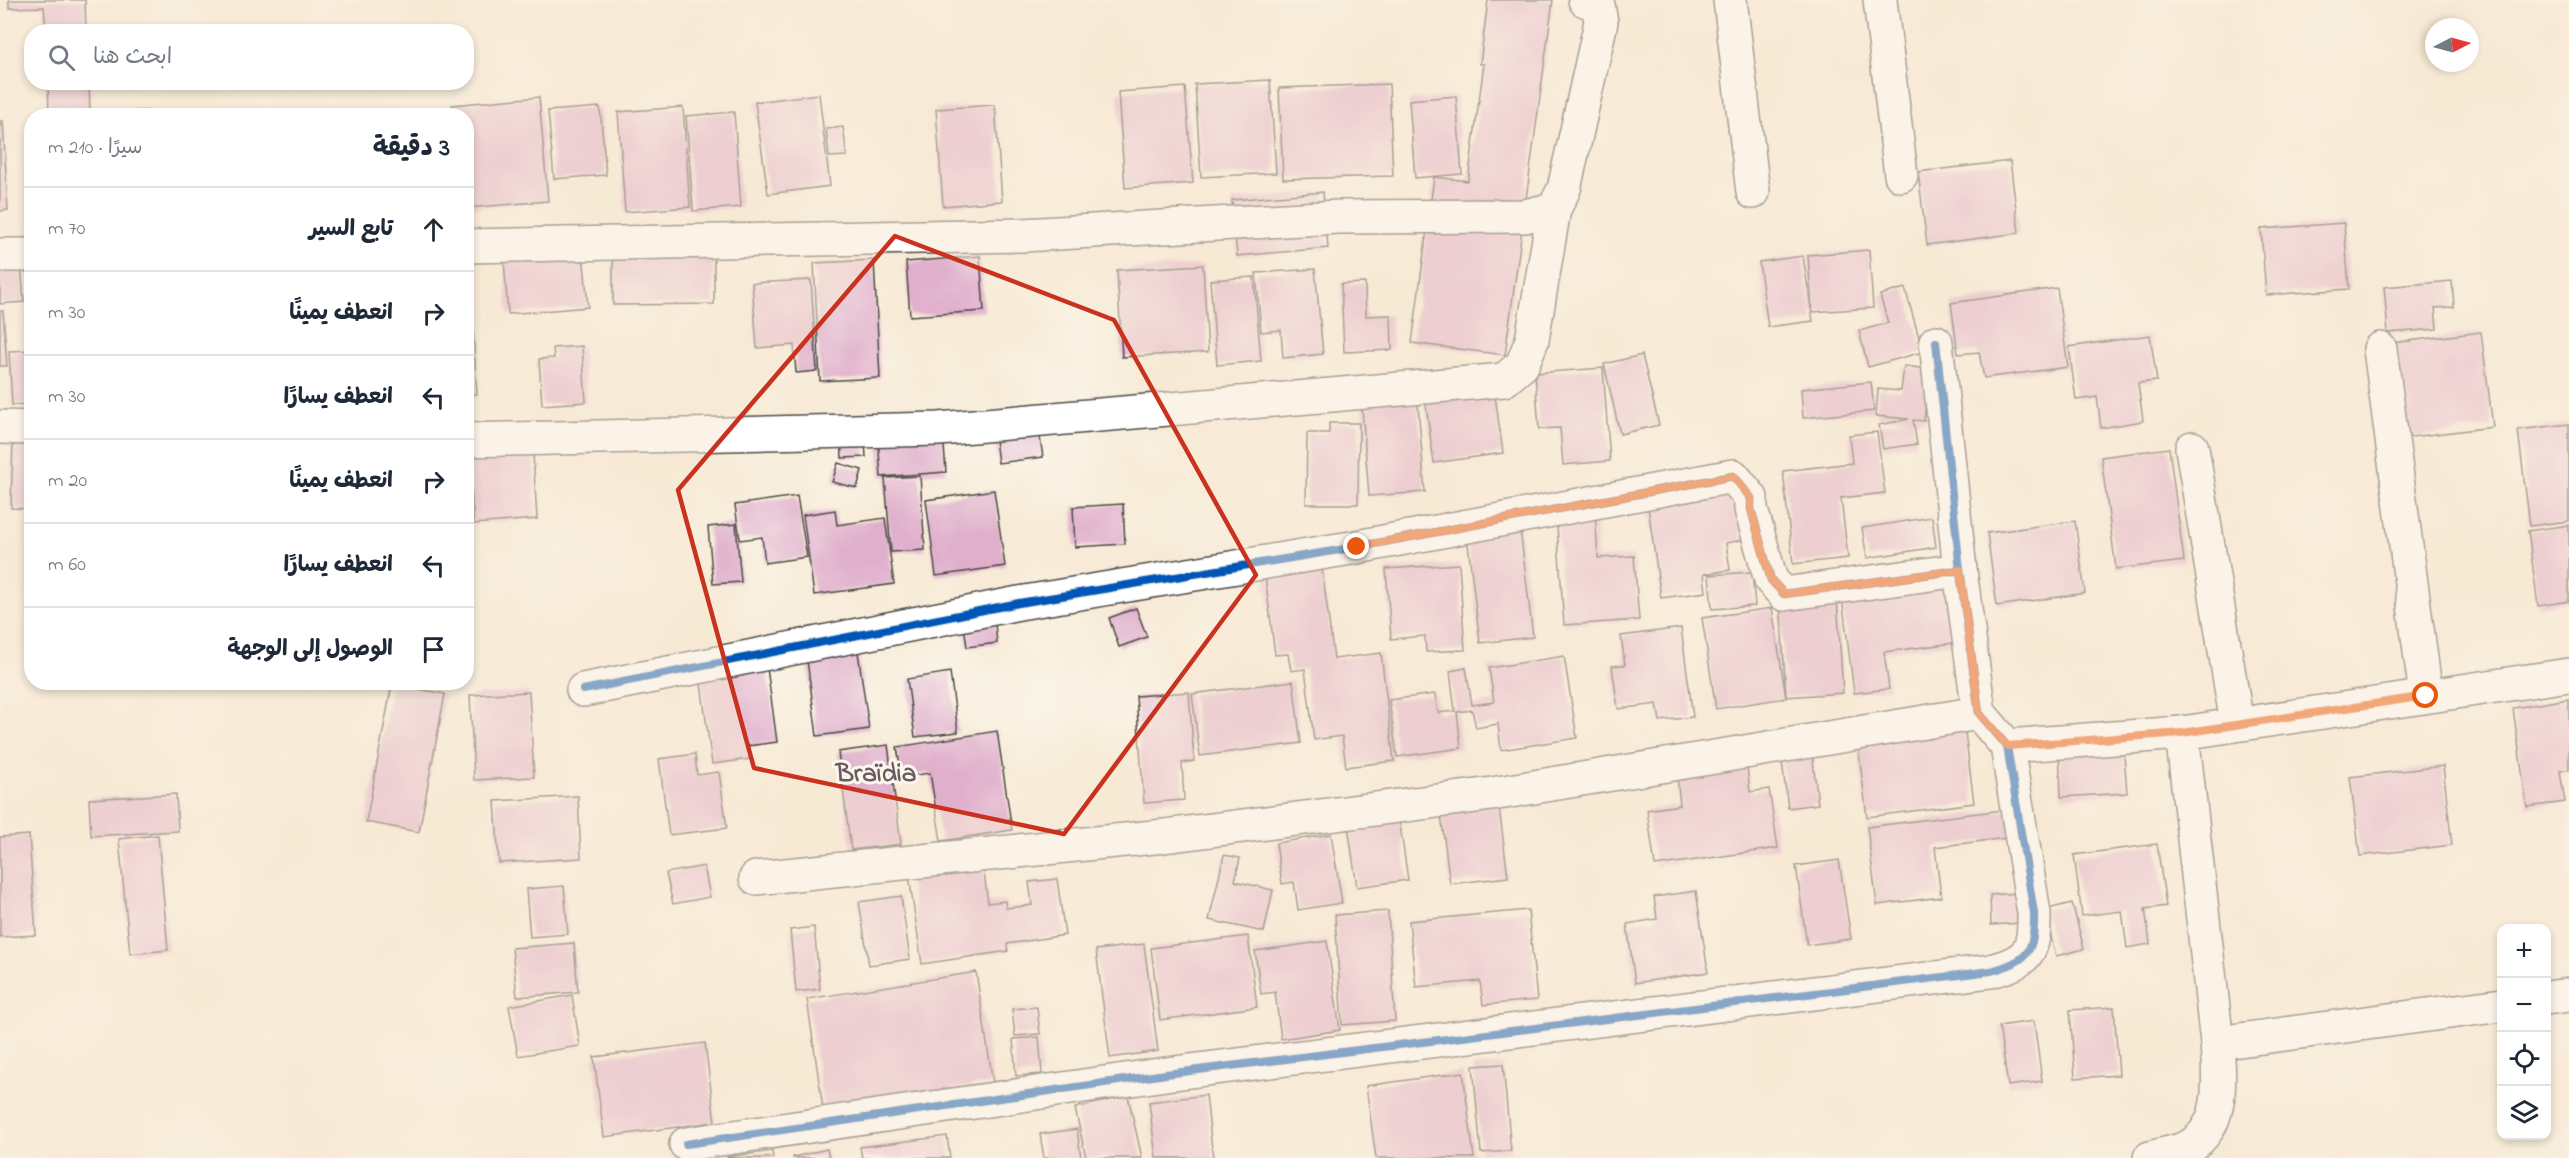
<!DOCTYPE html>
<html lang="ar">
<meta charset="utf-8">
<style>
:root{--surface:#fff;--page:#f6f6f7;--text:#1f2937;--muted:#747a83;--line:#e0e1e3}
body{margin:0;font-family:"Indie Flower","Playpen Sans Arabic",sans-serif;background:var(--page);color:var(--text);direction:rtl}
.controls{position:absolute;right:18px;bottom:18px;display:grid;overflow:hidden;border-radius:12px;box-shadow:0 3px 9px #0003}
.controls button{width:54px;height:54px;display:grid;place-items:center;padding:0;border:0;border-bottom:2px solid var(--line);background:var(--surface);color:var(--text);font:30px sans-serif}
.compass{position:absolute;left:2425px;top:18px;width:54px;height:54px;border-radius:50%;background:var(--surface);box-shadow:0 3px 9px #0003;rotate:84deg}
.stop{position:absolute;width:18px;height:18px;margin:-14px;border:4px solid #ea580c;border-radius:50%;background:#fff}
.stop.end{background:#ea580c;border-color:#fff;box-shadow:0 2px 6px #0008}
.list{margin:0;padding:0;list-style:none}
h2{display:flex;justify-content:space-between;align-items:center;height:78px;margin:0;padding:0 24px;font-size:26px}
h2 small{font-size:20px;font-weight:400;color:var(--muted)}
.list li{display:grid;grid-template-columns:39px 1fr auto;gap:18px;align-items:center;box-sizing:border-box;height:84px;padding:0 24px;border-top:2px solid var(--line)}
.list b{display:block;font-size:22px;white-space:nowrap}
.list em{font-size:20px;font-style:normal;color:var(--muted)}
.icon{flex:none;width:33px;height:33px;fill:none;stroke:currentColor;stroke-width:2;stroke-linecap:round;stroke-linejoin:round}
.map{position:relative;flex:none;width:2569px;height:1158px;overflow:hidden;direction:ltr}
.search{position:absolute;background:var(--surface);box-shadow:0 3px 9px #0003;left:24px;top:24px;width:450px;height:66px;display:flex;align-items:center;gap:15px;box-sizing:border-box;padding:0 21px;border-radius:24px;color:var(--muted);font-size:22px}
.panel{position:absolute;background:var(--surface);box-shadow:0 3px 9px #0003;left:24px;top:108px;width:450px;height:582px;border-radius:24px;direction:rtl}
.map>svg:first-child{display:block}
.building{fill:#e0afcc}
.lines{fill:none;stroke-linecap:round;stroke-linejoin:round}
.minor-casing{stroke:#4a4845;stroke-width:36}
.minor{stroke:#fff;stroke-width:33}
.cycleway-casing{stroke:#fbf7ec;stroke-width:11}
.cycleway{stroke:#0057b8;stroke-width:8}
.route{stroke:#ea580c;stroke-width:8}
.marked{fill:none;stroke:#c8321e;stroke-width:4.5;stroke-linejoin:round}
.labels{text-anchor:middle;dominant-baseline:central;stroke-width:6;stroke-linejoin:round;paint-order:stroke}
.quarter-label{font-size:27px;font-weight:bold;fill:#6a5963;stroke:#fbf7ec}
</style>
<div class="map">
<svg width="2569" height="1158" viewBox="0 0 2569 1158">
<rect width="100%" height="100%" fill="#fbf7ec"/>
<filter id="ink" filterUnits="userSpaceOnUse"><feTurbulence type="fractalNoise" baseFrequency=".0167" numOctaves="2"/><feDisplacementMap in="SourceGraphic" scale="12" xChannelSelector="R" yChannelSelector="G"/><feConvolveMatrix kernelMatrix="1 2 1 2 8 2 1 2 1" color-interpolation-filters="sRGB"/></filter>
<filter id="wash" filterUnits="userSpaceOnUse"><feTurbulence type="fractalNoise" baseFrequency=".008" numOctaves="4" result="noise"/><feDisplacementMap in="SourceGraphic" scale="24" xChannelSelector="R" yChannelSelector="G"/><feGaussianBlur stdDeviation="1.35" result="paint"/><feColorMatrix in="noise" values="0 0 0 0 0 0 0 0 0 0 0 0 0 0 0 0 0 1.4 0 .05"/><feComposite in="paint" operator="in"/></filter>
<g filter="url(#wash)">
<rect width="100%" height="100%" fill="#f7ead6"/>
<g id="blocks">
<!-- building -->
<g class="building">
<path d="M 9,0 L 85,0 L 86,32 L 46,32 L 44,7 L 9,8 Z"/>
<path d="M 1488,0 L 1553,0 L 1505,355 L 1412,343 L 1434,177 L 1468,181 L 1484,64 L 1480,64 Z"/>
<path d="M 1270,80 L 1276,173 L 1201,177 L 1195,84 Z"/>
<path d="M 48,82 L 89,82 L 90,112 L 148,111 L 148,116 L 49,114 Z"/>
<path d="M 1389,84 L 1393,176 L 1283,179 L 1279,88 Z"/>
<path d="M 1185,87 L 1193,183 L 1125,188 L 1118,92 Z"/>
<path d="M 819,94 L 830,186 L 768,194 L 755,102 Z"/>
<path d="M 1456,96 L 1462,174 L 1415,178 L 1409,100 Z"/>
<path d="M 539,97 L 548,201 L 466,208 L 466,116 L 453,116 L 452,105 Z"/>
<path d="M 995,105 L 1002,201 L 943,206 L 936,109 Z"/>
<path d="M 600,107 L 606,175 L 554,179 L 548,111 Z"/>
<path d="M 683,107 L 690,207 L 625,212 L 618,112 Z"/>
<path d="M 433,112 L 433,116 L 416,116 L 415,114 Z"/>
<path d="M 734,112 L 741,207 L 693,211 L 686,116 Z"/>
<path d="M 0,121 L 3,121 L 8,210 L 0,211 Z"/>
<path d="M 843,127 L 847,156 L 829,157 L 826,129 Z"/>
<path d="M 2010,161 L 2019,233 L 1927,245 L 1918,172 Z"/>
<path d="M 1323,192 L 1328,248 L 1237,256 L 1232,200 Z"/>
<path d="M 2344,223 L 2349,289 L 2266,295 L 2261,229 Z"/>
<path d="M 613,246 L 714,252 L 714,304 L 613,305 Z"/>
<path d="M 1869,250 L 1873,308 L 1812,312 L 1808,255 Z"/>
<path d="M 583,253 L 588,307 L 508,314 L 504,260 Z"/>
<path d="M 980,256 L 984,311 L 910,316 L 906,262 Z"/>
<path d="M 1803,256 L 1813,321 L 1768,327 L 1759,262 Z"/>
<path d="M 874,260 L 880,378 L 820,381 L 814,263 Z"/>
<path d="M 21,263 L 24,302 L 0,304 L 0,264 Z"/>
<path d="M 1203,265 L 1208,352 L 1122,357 L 1117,270 Z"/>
<path d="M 1315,269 L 1323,354 L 1283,358 L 1281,330 L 1261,332 L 1256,273 Z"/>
<path d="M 1254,277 L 1261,361 L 1217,365 L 1210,280 Z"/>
<path d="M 811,280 L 817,371 L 796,373 L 794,345 L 757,348 L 752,283 Z"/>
<path d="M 2452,281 L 2454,307 L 2435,308 L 2437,329 L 2388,333 L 2384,287 Z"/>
<path d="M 1365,283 L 1366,316 L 1391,315 L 1392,350 L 1344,352 L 1341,284 Z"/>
<path d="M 1905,288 L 1923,352 L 1868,367 L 1859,331 L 1888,323 L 1880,295 Z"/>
<path d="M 2057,288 L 2068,367 L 1984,378 L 1979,352 L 1958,354 L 1951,303 Z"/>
<path d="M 0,311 L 3,311 L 7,366 L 0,366 Z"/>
<path d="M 473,329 L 477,394 L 466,395 L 466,330 Z"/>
<path d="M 2481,332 L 2493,427 L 2403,438 L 2392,343 Z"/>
<path d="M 2150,335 L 2157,381 L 2138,383 L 2143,421 L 2101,428 L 2097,397 L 2076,400 L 2069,347 Z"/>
<path d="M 582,346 L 586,402 L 542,405 L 539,359 L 554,358 L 553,348 Z"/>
<path d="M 32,350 L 32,404 L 12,405 L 9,351 Z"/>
<path d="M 1642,355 L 1659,425 L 1620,434 L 1604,364 Z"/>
<path d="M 1904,366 L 1929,369 L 1924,421 L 1913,420 L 1917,444 L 1883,449 L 1879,425 L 1909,419 L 1876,416 L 1878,389 L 1901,391 Z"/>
<path d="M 1491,367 L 1503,453 L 1434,463 L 1422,376 Z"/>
<path d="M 1603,368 L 1610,461 L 1563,465 L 1560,428 L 1539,429 L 1535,373 Z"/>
<path d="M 1871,382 L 1874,411 L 1803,418 L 1801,389 Z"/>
<path d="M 1417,392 L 1425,492 L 1369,496 L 1361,396 Z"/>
<path d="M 1036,411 L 1043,457 L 998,463 L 992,416 Z"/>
<path d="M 942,421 L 946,472 L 881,477 L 877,426 Z"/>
<path d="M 1329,423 L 1359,423 L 1358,504 L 1306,504 L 1307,433 L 1329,433 Z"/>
<path d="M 2569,424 L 2569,521 L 2530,526 L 2518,430 Z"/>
<path d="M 864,429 L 866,457 L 842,458 L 841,430 Z"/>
<path d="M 1877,432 L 1885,493 L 1841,498 L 1848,558 L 1793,564 L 1783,471 L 1852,463 L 1849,435 Z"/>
<path d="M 532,437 L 537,519 L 474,524 L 467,442 Z"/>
<path d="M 13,439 L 32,440 L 32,509 L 11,508 Z"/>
<path d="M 2169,448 L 2184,561 L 2116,569 L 2101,457 Z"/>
<path d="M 838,463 L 862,470 L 857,488 L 832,482 Z"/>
<path d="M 920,476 L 925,550 L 891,552 L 885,478 Z"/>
<path d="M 1733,480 L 1742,540 L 1726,543 L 1730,570 L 1704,574 L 1706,592 L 1661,598 L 1646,493 Z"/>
<path d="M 994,490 L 1005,566 L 936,576 L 926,500 Z"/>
<path d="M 797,496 L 807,557 L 765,563 L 762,537 L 740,540 L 735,505 Z"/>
<path d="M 1123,504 L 1125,544 L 1075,547 L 1073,507 Z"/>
<path d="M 1595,509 L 1598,558 L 1634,556 L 1639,620 L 1564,625 L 1556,512 Z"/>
<path d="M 835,510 L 837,525 L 885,518 L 894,584 L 814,595 L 803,515 Z"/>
<path d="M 1518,512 L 1533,637 L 1480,643 L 1465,519 Z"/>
<path d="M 1932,517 L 1936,547 L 1867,558 L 1862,528 Z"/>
<path d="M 2075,521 L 2085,593 L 1997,606 L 1987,533 Z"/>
<path d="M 736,524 L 741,582 L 713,584 L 708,527 Z"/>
<path d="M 2569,525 L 2569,601 L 2538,606 L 2528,531 Z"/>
<path d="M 1318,539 L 1334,659 L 1381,653 L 1394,761 L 1346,767 L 1342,736 L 1314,740 L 1305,669 L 1291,671 L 1288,654 L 1275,655 L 1263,560 Z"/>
<path d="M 1459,564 L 1465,650 L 1426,652 L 1425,636 L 1391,639 L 1386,569 Z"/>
<path d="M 1752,572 L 1755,606 L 1712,609 L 1709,575 Z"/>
<path d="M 1953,575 L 1962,642 L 1884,652 L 1889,689 L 1854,693 L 1841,589 Z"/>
<path d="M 1837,598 L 1843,693 L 1786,697 L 1780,601 Z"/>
<path d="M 993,605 L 997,643 L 967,647 L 962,610 Z"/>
<path d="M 1136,608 L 1147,637 L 1119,647 L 1109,618 Z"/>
<path d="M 1772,608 L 1786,698 L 1716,709 L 1702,618 Z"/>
<path d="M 1681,628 L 1693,717 L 1660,721 L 1657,704 L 1618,709 L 1612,666 L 1625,665 L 1621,636 Z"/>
<path d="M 856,638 L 869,729 L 817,736 L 805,645 Z"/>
<path d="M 765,653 L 777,742 L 748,746 L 750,759 L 712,764 L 698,662 Z"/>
<path d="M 1564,656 L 1577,738 L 1501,750 L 1498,724 L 1476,728 L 1472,710 L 1457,712 L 1461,748 L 1397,757 L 1389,700 L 1435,694 L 1438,713 L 1455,711 L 1450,671 L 1466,668 L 1472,705 L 1494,702 L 1489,668 Z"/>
<path d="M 950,672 L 958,732 L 915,737 L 907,679 Z"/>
<path d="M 1293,681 L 1301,743 L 1200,756 L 1192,694 Z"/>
<path d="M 392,684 L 445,694 L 419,832 L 366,822 Z"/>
<path d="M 529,692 L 534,777 L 474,780 L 470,695 Z"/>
<path d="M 1189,692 L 1194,761 L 1182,763 L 1184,800 L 1144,803 L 1136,696 Z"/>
<path d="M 2569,699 L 2569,770 L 2560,771 L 2565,802 L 2527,807 L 2513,708 Z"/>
<path d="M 1964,724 L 1974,803 L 1867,817 L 1857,738 Z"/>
<path d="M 997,731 L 1012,830 L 941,841 L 930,773 L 902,777 L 897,747 Z"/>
<path d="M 1811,742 L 1818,804 L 1788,808 L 1780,746 Z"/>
<path d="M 2123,742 L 2127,793 L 2061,797 L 2059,746 Z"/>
<path d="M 888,745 L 901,844 L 851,850 L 838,752 Z"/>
<path d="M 695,754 L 697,775 L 719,772 L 727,828 L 669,835 L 659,759 Z"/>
<path d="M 2443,766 L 2452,845 L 2360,856 L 2350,777 Z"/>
<path d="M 1747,767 L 1750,792 L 1769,789 L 1778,848 L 1655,866 L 1647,810 L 1680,805 L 1677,777 Z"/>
<path d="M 176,794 L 178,831 L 91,836 L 89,799 Z"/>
<path d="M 578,796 L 581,858 L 499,863 L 495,801 Z"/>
<path d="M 1498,799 L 1508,877 L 1450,884 L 1440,807 Z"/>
<path d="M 2010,809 L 2014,837 L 1935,847 L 1941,897 L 1877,905 L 1867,827 Z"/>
<path d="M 1399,818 L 1408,880 L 1357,887 L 1348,826 Z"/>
<path d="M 1331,834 L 1342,903 L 1298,910 L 1294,882 L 1282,884 L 1276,843 Z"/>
<path d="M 29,835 L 36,935 L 0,937 L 0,837 Z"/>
<path d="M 158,835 L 168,950 L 130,954 L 119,839 Z"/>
<path d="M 2157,844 L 2166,906 L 2145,909 L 2150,944 L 2127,948 L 2122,911 L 2082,916 L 2074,855 Z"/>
<path d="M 1224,855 L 1240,858 L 1235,881 L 1273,890 L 1264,932 L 1209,920 Z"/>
<path d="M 1839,860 L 1851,939 L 1807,945 L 1796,866 Z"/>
<path d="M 983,865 L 988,903 L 1005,901 L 1006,908 L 1032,905 L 1029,882 L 1057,879 L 1065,935 L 1007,944 L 1008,951 L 922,964 L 909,876 Z"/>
<path d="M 704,866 L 710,897 L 673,904 L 666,873 Z"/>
<path d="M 564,886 L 568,934 L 530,937 L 526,889 Z"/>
<path d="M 1696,891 L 1708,972 L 1635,983 L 1627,924 L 1657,919 L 1654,897 Z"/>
<path d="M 2020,893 L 2022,923 L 1991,925 L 1990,895 Z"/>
<path d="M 901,896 L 910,959 L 869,965 L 859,902 Z"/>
<path d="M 2072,903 L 2084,949 L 2056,956 L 2044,910 Z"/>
<path d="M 1528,910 L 1537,1000 L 1483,1005 L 1480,981 L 1416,987 L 1409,921 Z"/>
<path d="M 1388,911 L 1395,1021 L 1342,1025 L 1335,915 Z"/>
<path d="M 814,927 L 820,989 L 796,992 L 790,930 Z"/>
<path d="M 1248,936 L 1257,1007 L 1160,1020 L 1151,948 Z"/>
<path d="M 1327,941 L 1340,1030 L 1281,1039 L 1275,992 L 1261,994 L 1255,951 Z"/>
<path d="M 574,943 L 578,992 L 517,997 L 512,948 Z"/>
<path d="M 1144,944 L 1158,1051 L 1110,1058 L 1096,950 Z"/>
<path d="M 976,972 L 993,1083 L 823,1109 L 807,999 Z"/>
<path d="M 572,995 L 580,1046 L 518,1056 L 509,1006 Z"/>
<path d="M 1037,1007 L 1040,1034 L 1015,1036 L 1012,1009 Z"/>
<path d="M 2114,1007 L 2119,1075 L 2075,1078 L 2070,1010 Z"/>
<path d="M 2034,1021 L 2042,1081 L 2008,1086 L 1999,1026 Z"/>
<path d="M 1039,1037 L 1042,1074 L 1016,1076 L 1013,1039 Z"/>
<path d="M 705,1043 L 715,1122 L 604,1137 L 594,1057 Z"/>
<path d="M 1503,1064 L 1511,1151 L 1481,1153 L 1473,1066 Z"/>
<path d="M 1463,1072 L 1474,1158 L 1376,1158 L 1366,1086 Z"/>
<path d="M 1206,1095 L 1213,1158 L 1156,1158 L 1149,1102 Z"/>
<path d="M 1128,1096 L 1142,1158 L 1086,1158 L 1075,1108 Z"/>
<path d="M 1077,1129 L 1081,1158 L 1044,1158 L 1040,1134 Z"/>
<path d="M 947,1136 L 950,1158 L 862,1158 L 860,1147 Z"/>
<path d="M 827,1149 L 829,1158 L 793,1158 L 793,1157 Z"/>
<path d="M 772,1151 L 773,1158 L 727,1158 L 727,1157 Z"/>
</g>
</g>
</g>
<g filter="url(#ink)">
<use href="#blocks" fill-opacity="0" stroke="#4a4845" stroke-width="1.5"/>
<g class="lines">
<!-- minor casing -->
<g class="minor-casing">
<g id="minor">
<path d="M 1730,0 L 1753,192"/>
<path d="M 1880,0 L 1901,175"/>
<path d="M 466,246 L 1023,235 L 1338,217 L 1525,216 L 1554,209 L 1564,189 L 1601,22 L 1598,5 L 1585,0"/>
<path d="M 0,255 L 32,255"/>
<path d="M 2380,349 L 2426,696"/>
<path d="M 0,427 L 32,428"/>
<path d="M 466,440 L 939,429 L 1504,380 L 1522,365 L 1532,340 L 1554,209"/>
<path d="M 2192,448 L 2237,724"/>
<path d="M 583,690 L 1019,603 L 1357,547 L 1733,476 L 1751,498 L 1751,509 L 1771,580 L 1784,594 L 1960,570"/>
<path d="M 2007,746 L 2182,733 L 2569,675"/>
<path d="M 756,878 L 1164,836 L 1492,794 L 1979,713"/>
<path d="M 2546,998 L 2569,995"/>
<path d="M 2217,1043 L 2502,1005"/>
<path d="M 686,1144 L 1166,1074 L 1991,971 C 2028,961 2035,952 2034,913 L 2007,746 L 1979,713 L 1960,570 L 1936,342"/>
<path d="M 2150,1158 C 2163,1154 2179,1152 2190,1146 C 2225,1125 2219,1078 2217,1043 L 2182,733"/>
</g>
</g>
<!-- minor -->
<use href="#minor" class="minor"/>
<!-- cycleway casing -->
<g class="cycleway-casing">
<g id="cycleway">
<path d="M 583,690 L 1019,603 L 1357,547 L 1733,476 L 1751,498 L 1751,509 L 1771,580 L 1784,594 L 1960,570"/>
<path d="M 686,1144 L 1166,1074 L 1991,971 C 2028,961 2035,952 2034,913 L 2007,746 L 1979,713 L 1960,570 L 1936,342"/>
</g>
</g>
<!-- cycleway -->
<use href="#cycleway" class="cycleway"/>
</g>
</g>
<g class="lines" filter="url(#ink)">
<!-- route -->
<path class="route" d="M 1357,547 L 1733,476 L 1751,498 L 1751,509 L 1771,580 L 1784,594 L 1960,570 L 1979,713 L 2007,746 L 2182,733 L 2426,696"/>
</g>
<!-- marked area -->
<path d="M0 0H2569V1158H0ZM 895,236 L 1114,320 L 1256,575 L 1064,834 L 754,768 L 678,490 Z" fill="#f7ead6" fill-opacity=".55" fill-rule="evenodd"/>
<path class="marked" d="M 895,236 L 1114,320 L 1256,575 L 1064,834 L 754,768 L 678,490 Z"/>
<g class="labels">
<!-- quarter labels -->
<g class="quarter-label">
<text x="876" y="774">Braïdia</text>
</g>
</g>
</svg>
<div class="controls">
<button>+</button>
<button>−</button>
<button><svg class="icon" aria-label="locate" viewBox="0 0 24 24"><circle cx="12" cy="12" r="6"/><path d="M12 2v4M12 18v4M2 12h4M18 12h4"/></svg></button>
<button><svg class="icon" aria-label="layers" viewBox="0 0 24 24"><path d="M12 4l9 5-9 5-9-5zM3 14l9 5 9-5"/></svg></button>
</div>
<svg class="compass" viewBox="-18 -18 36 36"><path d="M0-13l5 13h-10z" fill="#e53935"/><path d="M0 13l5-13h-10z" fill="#747a83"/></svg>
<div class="stop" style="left:2426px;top:696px"></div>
<div class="stop end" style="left:1357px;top:547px"></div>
<div class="search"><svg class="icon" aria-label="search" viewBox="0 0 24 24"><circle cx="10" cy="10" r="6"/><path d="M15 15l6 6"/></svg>ابحث هنا</div>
<section class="panel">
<h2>3 دقيقة<small>سيرًا · 210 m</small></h2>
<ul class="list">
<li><svg class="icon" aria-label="ahead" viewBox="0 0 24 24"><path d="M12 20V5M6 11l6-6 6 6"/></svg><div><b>تابع السير</b></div><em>70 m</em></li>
<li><svg class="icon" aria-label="right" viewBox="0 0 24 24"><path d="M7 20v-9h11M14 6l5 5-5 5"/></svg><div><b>انعطف يمينًا</b></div><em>30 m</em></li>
<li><svg class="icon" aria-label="left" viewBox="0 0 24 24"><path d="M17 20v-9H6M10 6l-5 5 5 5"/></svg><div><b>انعطف يسارًا</b></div><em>30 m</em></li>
<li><svg class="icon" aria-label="right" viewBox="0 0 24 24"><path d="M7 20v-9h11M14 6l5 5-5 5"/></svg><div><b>انعطف يمينًا</b></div><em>20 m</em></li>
<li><svg class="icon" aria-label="left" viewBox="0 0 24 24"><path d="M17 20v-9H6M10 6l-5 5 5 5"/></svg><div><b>انعطف يسارًا</b></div><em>60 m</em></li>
<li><svg class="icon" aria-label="arrive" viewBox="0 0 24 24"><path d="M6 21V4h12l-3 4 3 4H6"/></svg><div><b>الوصول إلى الوجهة</b></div></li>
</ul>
</section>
</div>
